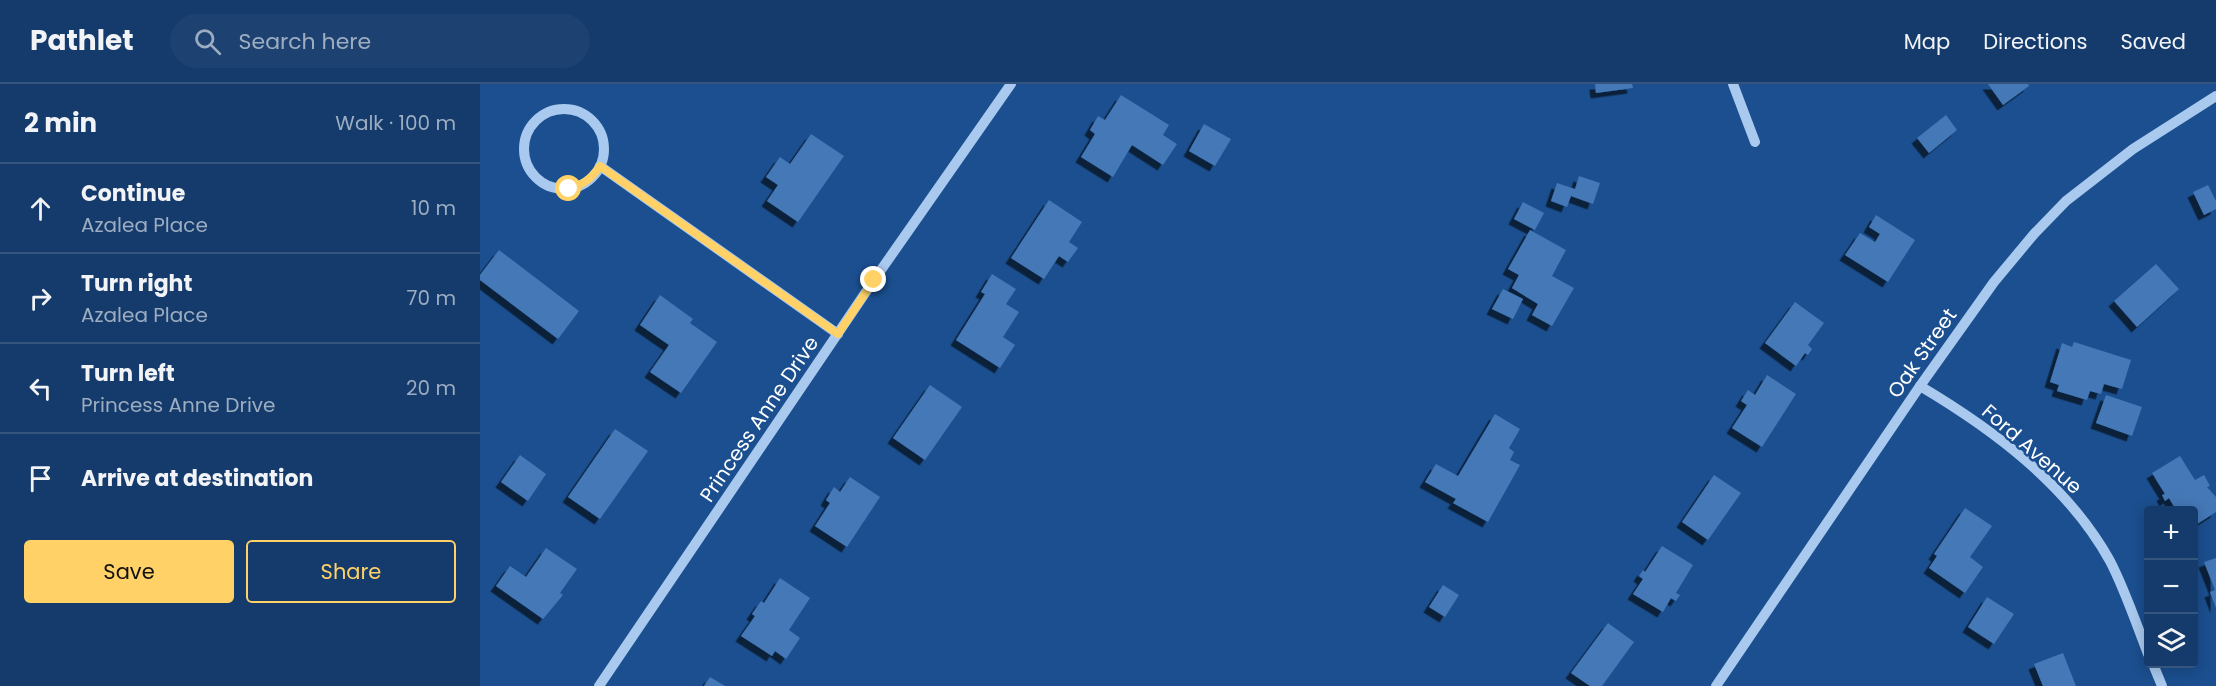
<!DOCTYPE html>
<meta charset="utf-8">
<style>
:root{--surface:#143b6b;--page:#1d4271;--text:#f1f3f6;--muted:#9dadc1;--line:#33557e;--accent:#ffd166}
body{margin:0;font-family:Poppins,sans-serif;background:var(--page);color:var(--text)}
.controls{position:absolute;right:18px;bottom:18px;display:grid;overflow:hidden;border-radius:6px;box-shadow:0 3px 15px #0003}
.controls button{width:54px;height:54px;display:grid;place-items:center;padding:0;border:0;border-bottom:2px solid var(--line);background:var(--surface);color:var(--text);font:30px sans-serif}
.stop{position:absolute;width:18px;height:18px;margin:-14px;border:4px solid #ffd166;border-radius:50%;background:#fff}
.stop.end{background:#ffd166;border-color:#fff;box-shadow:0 2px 6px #0008}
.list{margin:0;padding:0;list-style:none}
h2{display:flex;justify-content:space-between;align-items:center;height:78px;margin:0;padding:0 24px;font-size:26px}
h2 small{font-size:20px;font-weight:400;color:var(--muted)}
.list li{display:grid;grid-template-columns:39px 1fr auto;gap:18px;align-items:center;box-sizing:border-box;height:90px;padding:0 24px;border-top:2px solid var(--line)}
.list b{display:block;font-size:22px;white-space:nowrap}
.list p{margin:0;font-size:20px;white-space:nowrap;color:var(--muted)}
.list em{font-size:20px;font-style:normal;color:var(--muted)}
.actions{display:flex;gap:12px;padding:18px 24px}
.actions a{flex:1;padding:14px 0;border:2px solid var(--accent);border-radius:6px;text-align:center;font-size:21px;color:var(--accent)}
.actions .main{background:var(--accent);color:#111}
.icon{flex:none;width:33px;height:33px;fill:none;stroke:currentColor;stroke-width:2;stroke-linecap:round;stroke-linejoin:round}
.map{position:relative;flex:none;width:1736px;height:602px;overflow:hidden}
header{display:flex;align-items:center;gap:36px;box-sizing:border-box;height:84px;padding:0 30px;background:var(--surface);border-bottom:2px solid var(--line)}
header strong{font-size:28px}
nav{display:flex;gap:33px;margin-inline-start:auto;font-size:21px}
.search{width:420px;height:54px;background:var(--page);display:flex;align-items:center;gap:15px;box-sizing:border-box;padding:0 21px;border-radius:33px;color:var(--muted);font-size:22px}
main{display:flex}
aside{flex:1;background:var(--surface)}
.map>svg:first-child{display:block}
.building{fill:#4478b7;filter:url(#shadow)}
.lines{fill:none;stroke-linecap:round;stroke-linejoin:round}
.minor{stroke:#a9c9ee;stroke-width:10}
.route{stroke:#ffd166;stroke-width:8}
.labels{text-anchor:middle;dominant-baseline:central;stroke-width:5;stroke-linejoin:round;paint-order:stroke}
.street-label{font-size:20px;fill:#fff;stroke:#1b4f8f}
</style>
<header>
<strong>Pathlet</strong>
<div class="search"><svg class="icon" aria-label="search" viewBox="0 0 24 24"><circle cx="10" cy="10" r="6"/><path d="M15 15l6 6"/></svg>Search here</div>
<nav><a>Map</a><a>Directions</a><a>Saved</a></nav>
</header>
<main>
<aside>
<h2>2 min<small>Walk · 100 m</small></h2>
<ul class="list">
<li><svg class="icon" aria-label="ahead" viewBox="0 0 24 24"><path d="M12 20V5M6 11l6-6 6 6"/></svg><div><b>Continue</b><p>Azalea Place</p></div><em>10 m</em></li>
<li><svg class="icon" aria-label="right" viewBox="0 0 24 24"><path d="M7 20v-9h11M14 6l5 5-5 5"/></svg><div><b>Turn right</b><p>Azalea Place</p></div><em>70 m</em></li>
<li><svg class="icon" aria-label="left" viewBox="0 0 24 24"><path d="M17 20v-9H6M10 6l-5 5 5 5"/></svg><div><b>Turn left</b><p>Princess Anne Drive</p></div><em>20 m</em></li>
<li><svg class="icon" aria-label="arrive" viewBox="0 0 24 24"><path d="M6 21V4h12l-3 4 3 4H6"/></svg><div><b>Arrive at destination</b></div></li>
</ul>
<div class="actions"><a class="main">Save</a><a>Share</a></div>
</aside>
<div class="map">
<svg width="1736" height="602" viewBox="0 0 1736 602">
<defs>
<filter id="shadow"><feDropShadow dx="-5.5" dy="5.5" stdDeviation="0" flood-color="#0009"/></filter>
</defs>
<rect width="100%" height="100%" fill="#1b4f8f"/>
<!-- building -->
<g class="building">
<path d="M 1115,0 L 1152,0 L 1153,4 L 1116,9 Z"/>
<path d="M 1508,0 L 1548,0 L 1549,2 L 1523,21 Z"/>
<path d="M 641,11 L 689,41 L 683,51 L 697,60 L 683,81 L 652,61 L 633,93 L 601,73 L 615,50 L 610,46 L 618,32 L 625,36 Z"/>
<path d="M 1466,31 L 1477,46 L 1449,69 L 1437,54 Z"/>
<path d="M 724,40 L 751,55 L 735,82 L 709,67 Z"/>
<path d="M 331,50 L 364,72 L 318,138 L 287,117 L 298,101 L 286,93 L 300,73 L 310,80 Z"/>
<path d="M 1099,92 L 1120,99 L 1113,120 L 1091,112 L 1087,123 L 1071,117 L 1077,99 L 1095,105 Z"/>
<path d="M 1728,101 L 1736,117 L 1736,125 L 1724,131 L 1713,108 Z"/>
<path d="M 569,116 L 602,138 L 589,158 L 598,164 L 588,178 L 579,172 L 564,195 L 531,174 Z"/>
<path d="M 1043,118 L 1064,129 L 1055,146 L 1034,135 Z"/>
<path d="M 1396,131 L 1435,156 L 1408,198 L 1365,171 L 1380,149 L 1395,158 L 1400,150 L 1389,143 Z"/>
<path d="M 1050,146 L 1086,166 L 1072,192 L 1094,204 L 1072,242 L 1052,231 L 1058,220 L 1032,204 L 1039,191 L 1028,185 Z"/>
<path d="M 19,166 L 99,227 L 78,255 L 0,196 L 0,191 Z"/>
<path d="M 1676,180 L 1699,205 L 1657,243 L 1634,217 Z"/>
<path d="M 512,190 L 536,205 L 526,220 L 539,228 L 523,253 L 535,261 L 520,284 L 476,256 L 505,210 L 501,208 Z"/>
<path d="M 1023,205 L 1043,215 L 1033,235 L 1012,225 Z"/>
<path d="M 180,211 L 213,235 L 210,239 L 237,258 L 201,309 L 170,288 L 189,261 L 160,241 Z"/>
<path d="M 1315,218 L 1344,239 L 1328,261 L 1332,265 L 1328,271 L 1325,269 L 1316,282 L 1285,259 Z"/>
<path d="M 1594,258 L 1651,276 L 1642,305 L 1624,300 L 1621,310 L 1610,307 L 1607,316 L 1577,307 L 1579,301 L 1570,298 L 1582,259 L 1592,263 Z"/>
<path d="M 1287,291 L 1316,310 L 1282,363 L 1252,344 L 1267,321 L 1261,317 L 1268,306 L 1275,311 Z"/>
<path d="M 450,301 L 482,323 L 445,376 L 413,354 Z"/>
<path d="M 1626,311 L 1662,323 L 1652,352 L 1616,339 Z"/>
<path d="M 1015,330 L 1040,345 L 1029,364 L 1034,368 L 1030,376 L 1040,381 L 1008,438 L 973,419 L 976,415 L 945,398 L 956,380 L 978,392 Z"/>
<path d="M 135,345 L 168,367 L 120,435 L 88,413 Z"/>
<path d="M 40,371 L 66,390 L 48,417 L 21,398 Z"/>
<path d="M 1700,372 L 1715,396 L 1724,391 L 1730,402 L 1727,403 L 1736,413 L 1736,428 L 1714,442 L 1714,426 L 1696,426 L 1689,414 L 1685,417 L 1682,411 L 1685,410 L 1672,389 Z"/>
<path d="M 1234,391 L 1261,409 L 1228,456 L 1202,438 Z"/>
<path d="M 370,393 L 400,413 L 367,463 L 335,442 L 350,419 L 346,416 L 354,403 L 360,408 Z"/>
<path d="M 1485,424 L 1512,442 L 1490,473 L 1503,483 L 1485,509 L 1449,484 L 1457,472 L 1454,470 Z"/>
<path d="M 1182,462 L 1213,481 L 1196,509 L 1200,511 L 1196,517 L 1191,514 L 1183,528 L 1153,510 L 1163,495 L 1159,492 L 1163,486 L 1165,488 Z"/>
<path d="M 66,464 L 97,485 L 80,509 L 83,511 L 63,535 L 16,502 L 30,482 L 46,493 Z"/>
<path d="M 1736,474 L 1736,524 L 1730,508 L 1735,506 L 1724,478 Z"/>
<path d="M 300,494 L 330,514 L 309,546 L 320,554 L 306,575 L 295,567 L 292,572 L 261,552 L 275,532 L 272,530 L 281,517 L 284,519 Z"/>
<path d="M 963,501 L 979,511 L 965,533 L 949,523 Z"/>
<path d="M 1507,513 L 1534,530 L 1514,560 L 1488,543 Z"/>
<path d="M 1128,539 L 1154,558 L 1122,602 L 1110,602 L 1091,589 Z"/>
<path d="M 1583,569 L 1596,602 L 1563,602 L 1554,580 Z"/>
<path d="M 230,593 L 245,602 L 224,602 Z"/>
</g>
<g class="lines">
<!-- minor -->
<g class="minor">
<path d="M 1253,0 L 1275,58"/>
<circle cx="84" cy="65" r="40"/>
<path d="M 120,82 L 358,250"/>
<path d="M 1440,302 C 1514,346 1588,401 1630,477 C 1645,506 1656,539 1668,570"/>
<path d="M 1673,580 L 1682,602"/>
<path d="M 119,602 L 394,196 L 531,0"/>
<path d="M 1236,602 L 1440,302 L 1514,198 L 1554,150 L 1586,117 L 1653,65 L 1736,12"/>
</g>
</g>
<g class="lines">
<!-- route -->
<path class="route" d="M 89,105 C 104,100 111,95 120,82 L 358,250 L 394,196"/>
</g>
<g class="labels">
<!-- street labels -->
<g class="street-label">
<text transform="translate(1442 269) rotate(-55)">Oak Street</text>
<text transform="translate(279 335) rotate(-56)">Princess Anne Drive</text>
<text transform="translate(1552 365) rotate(41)">Ford Avenue</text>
</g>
</g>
</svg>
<div class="controls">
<button>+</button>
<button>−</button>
<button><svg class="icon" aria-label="layers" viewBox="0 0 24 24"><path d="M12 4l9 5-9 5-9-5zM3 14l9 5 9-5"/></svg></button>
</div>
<div class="stop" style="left:89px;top:105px"></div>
<div class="stop end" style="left:394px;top:196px"></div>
</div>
</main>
